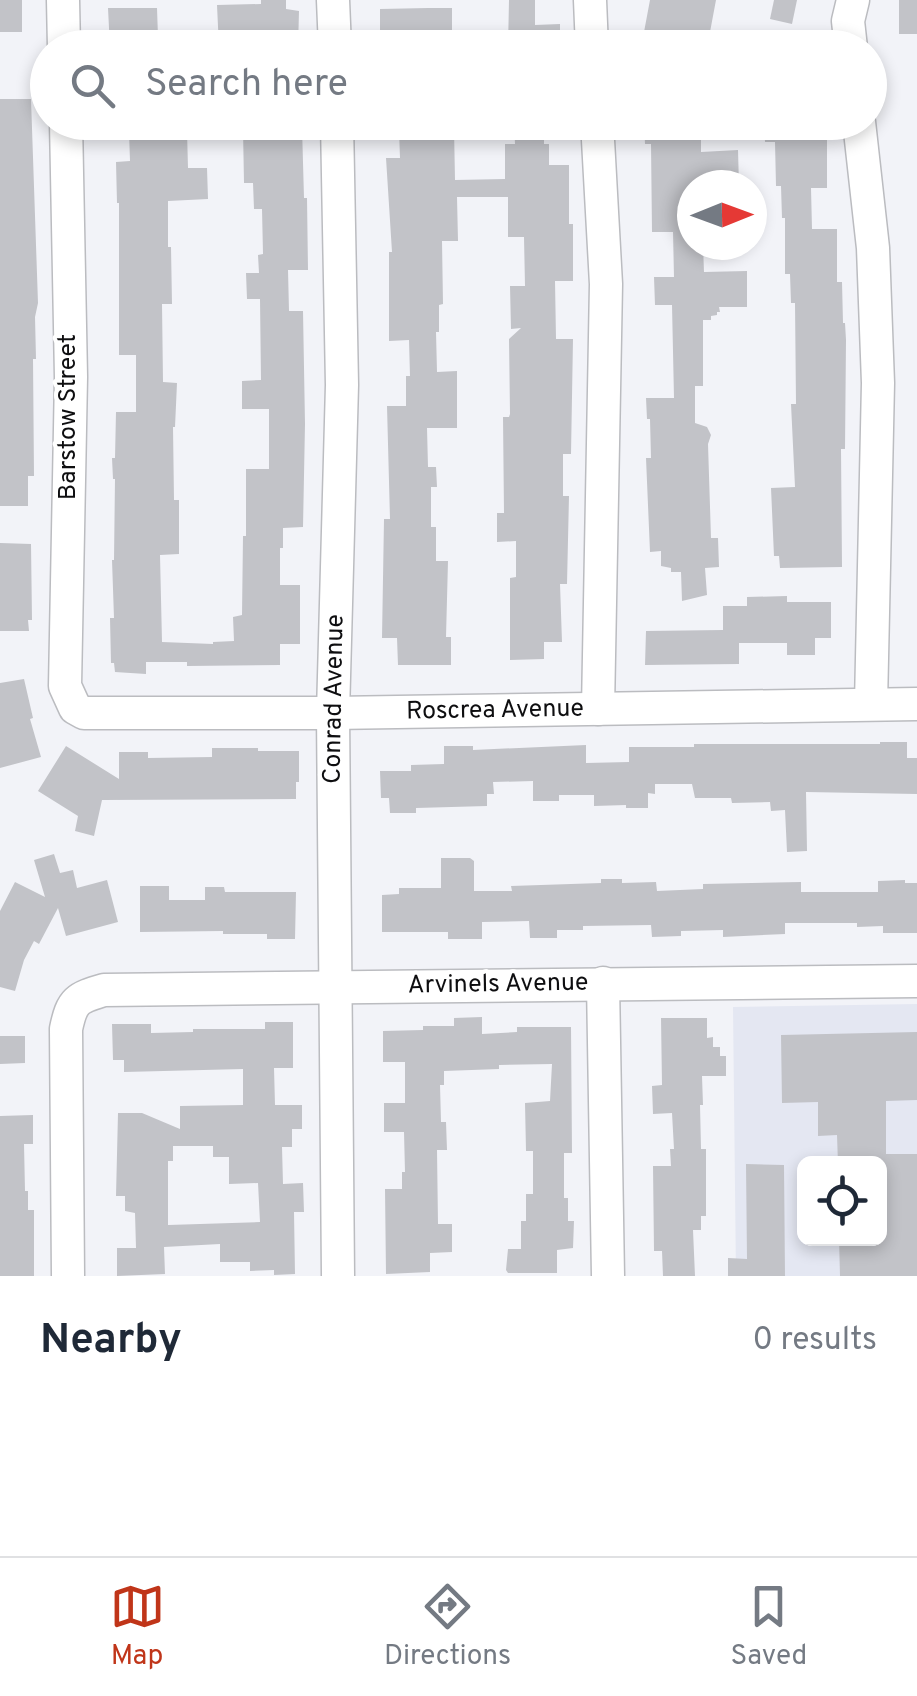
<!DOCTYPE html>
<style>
:root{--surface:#fff;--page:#f2f2f3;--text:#1f2937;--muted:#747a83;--line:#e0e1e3;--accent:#c03519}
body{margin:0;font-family:Overpass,sans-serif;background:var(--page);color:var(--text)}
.controls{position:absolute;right:30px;bottom:30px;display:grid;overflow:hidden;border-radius:15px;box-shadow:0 5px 15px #0003}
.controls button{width:90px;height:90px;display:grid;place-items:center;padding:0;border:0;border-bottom:2px solid var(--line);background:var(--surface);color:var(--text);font:50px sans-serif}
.compass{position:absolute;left:677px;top:170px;width:90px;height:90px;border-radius:50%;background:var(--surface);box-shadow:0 5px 15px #0003;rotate:89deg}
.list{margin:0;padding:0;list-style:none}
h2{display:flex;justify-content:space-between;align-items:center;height:130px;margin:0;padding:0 40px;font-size:42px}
h2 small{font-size:32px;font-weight:400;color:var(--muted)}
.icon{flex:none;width:55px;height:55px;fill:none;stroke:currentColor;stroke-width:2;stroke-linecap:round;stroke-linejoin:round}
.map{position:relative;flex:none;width:917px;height:1276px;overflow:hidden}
.search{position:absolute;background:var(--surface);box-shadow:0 5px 15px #0003;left:30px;right:30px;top:30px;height:110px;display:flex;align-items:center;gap:25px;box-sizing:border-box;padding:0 35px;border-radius:55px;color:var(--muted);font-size:38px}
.sheet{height:280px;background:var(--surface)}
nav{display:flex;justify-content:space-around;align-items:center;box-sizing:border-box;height:140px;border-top:2px solid var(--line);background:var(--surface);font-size:28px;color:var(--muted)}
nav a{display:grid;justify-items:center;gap:5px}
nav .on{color:var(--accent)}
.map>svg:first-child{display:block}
.built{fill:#e4e7f2;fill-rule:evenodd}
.building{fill:#c2c3c8;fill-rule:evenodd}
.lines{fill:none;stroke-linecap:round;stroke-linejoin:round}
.minor-casing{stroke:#bbbcc0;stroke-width:35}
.minor{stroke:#fff;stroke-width:32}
.labels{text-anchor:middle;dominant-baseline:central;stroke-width:8;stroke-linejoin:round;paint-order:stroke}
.street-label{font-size:25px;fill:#0e0e10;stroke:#fff}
</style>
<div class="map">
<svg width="917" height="1276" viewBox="0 0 917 1276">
<rect width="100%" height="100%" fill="#f2f3f8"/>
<!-- built -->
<path class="built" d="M 917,1004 L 917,1276 L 736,1276 L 733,1007 ZM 804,1164 L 880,1164 L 880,1238 L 804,1238 Z"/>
<!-- building -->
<g class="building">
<rect x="0" y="0" width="22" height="32"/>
<path d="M 261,0 L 286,0 L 286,9 L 299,11 L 298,48 L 219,48 L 217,5 L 261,4 Z"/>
<path d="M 509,0 L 535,0 L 535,25 L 560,24 L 560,48 L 508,48 Z"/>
<path d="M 650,0 L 716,0 L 707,48 L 641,48 Z"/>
<path d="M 774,0 L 797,0 L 792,24 L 770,19 Z"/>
<rect x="899" y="0" width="18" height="34"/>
<path d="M 108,8 L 157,8 L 158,37 L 146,38 L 146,48 L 110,48 Z"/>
<path d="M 428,8 L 452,8 L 452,48 L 398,48 L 397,42 L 394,42 L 393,36 L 380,36 L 380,9 Z"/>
<path d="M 0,99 L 31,99 L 38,303 L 35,317 L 36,359 L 33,359 L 34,476 L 28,476 L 28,506 L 0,506 Z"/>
<path d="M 297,122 L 297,127 L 302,127 L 304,198 L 307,198 L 308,270 L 288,270 L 289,311 L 303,311 L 305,424 L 303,527 L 283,528 L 283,548 L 280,548 L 280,585 L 300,585 L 300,644 L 280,644 L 280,665 L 187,666 L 187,662 L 146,662 L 146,674 L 115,672 L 114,663 L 111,663 L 110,618 L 114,618 L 112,560 L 114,560 L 115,479 L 113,479 L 112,458 L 115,458 L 116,412 L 136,412 L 136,355 L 119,355 L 119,203 L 117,203 L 116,162 L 130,161 L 129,132 L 187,131 L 188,168 L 207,168 L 208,199 L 168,201 L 168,247 L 171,247 L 172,304 L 162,304 L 163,382 L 177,383 L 175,427 L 173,427 L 174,500 L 179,500 L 179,554 L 160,555 L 162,642 L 213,644 L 213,642 L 234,641 L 233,617 L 242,615 L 243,536 L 246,536 L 246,469 L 269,469 L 269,409 L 242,409 L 242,381 L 261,380 L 260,299 L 247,299 L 246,273 L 259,273 L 258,255 L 263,254 L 262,209 L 254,209 L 253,183 L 244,183 L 243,129 L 266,128 L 266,123 Z"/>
<path d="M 514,122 L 544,122 L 544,144 L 549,144 L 549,165 L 569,165 L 569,224 L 573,224 L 573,281 L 555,281 L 556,339 L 573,339 L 571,454 L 563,454 L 563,496 L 569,496 L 567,584 L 560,584 L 562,642 L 544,642 L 544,659 L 510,660 L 510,578 L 516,577 L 516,541 L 497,542 L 497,513 L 504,513 L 503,417 L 509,417 L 510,414 L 509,339 L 521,328 L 511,329 L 510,286 L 525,286 L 524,237 L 508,237 L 508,197 L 457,197 L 458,241 L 442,241 L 443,304 L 439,305 L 439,332 L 436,332 L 437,372 L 457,371 L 457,428 L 427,428 L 428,467 L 436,467 L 437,487 L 431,487 L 431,527 L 436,527 L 436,561 L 448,561 L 446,637 L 451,637 L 451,665 L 398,665 L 397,638 L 382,638 L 384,519 L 390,519 L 387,406 L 406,406 L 406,376 L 410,376 L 409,340 L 389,341 L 389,252 L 392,252 L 386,158 L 400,158 L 399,130 L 454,128 L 455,180 L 505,179 L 505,144 L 515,144 Z"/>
<path d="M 644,122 L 701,122 L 701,152 L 738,150 L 739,185 L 692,185 L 692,245 L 703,245 L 704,272 L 747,271 L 747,307 L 719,307 L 720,312 L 717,312 L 717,315 L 711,316 L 711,320 L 703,320 L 703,386 L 695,386 L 695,423 L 707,427 L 711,435 L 708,444 L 711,538 L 718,538 L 719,567 L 705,568 L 707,595 L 682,601 L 681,572 L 671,572 L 671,568 L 661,566 L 661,551 L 650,552 L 646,458 L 651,458 L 650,419 L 647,419 L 646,398 L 674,398 L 672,305 L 655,305 L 654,277 L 674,277 L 673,232 L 652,232 L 651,144 L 645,144 Z"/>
<path d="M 764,122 L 807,122 L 807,132 L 827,132 L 827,188 L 811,188 L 812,229 L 837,229 L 837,282 L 842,282 L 843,323 L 845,323 L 846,340 L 845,449 L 841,449 L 842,567 L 780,568 L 779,556 L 774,556 L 771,488 L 795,487 L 791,404 L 796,404 L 795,303 L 791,303 L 790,274 L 785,274 L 785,218 L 782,218 L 781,186 L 776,186 L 775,142 L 765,142 Z"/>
<path d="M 0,543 L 31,544 L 32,620 L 28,620 L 29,631 L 0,631 Z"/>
<path d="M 787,596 L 787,602 L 831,602 L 831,638 L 815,638 L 815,655 L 787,655 L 787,643 L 739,643 L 739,664 L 645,665 L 646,631 L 723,630 L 723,606 L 747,606 L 747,597 Z"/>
<path d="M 24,679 L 33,718 L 30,719 L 41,757 L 0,768 L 0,683 Z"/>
<path d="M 880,742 L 907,742 L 907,758 L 917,758 L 917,794 L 806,792 L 807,851 L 787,852 L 785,810 L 771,811 L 770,802 L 732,803 L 731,798 L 695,798 L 692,784 L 655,784 L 655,794 L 648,793 L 648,808 L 626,808 L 626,805 L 594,806 L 594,795 L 559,795 L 559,801 L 533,801 L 533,781 L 493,782 L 494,794 L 487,794 L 487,806 L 416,808 L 416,813 L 390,813 L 389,798 L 381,798 L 380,771 L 411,771 L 411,765 L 444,764 L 444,746 L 473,746 L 473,750 L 586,745 L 586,763 L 629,762 L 629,747 L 694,747 L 694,744 L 880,744 Z"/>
<path d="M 66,746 L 119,779 L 119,752 L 148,752 L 148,758 L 212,757 L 212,748 L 258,748 L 258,751 L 299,751 L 299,782 L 296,782 L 296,799 L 102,800 L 94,836 L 75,831 L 78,816 L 38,791 Z"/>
<path d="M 54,854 L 60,873 L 73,870 L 77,888 L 107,880 L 118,922 L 66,936 L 58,908 L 39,944 L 34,941 L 24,960 L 15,991 L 0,987 L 0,911 L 15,882 L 45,897 L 34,860 Z"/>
<path d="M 441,858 L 470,858 L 474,861 L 474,891 L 512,891 L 511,886 L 601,883 L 601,879 L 622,879 L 622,883 L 656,882 L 657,891 L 703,889 L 703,884 L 801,882 L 801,892 L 878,892 L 878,881 L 905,880 L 905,883 L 917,883 L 917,933 L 883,933 L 883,926 L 857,927 L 857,923 L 785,923 L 785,934 L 723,937 L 723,930 L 681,931 L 681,936 L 652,937 L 651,925 L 583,926 L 583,930 L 557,930 L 557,938 L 530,938 L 529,921 L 482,922 L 482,939 L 448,939 L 448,932 L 382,932 L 382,895 L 399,894 L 399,888 L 441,888 Z"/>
<path d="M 140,886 L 169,886 L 169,900 L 205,900 L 205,887 L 224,887 L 225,892 L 296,892 L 295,939 L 267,939 L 267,934 L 223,934 L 223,931 L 140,932 Z"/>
<path d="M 482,1017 L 482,1034 L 517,1032 L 517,1027 L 571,1027 L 572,1153 L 564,1153 L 564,1198 L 568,1198 L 568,1221 L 574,1221 L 573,1248 L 557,1250 L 557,1273 L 508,1273 L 506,1270 L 508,1249 L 521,1249 L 521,1221 L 526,1221 L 526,1194 L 533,1194 L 533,1151 L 526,1151 L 525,1103 L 550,1101 L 552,1064 L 499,1065 L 499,1069 L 444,1071 L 444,1085 L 440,1085 L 441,1122 L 446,1122 L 447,1150 L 437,1150 L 438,1224 L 452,1224 L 452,1252 L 430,1253 L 430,1272 L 386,1274 L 385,1189 L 402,1189 L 402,1172 L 405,1172 L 404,1132 L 384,1132 L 384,1103 L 405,1103 L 405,1062 L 383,1062 L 383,1031 L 423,1030 L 423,1026 L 454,1026 L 454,1018 Z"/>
<path d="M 661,1018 L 707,1018 L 707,1038 L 713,1037 L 713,1047 L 720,1047 L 720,1056 L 726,1056 L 726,1076 L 702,1076 L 703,1105 L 700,1105 L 701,1149 L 706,1149 L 706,1216 L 701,1216 L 701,1230 L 693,1230 L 695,1276 L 663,1276 L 662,1251 L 654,1251 L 653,1166 L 671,1166 L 670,1149 L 674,1149 L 672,1113 L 653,1114 L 652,1086 L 662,1085 Z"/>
<path d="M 265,1022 L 293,1022 L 293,1068 L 274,1068 L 275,1105 L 302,1105 L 302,1129 L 292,1129 L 292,1147 L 282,1147 L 283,1184 L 303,1183 L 304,1212 L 294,1212 L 295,1274 L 274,1275 L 274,1270 L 250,1271 L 250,1262 L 220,1262 L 220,1244 L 164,1247 L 165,1274 L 117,1276 L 117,1248 L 136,1248 L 135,1213 L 125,1211 L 125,1196 L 116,1196 L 118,1113 L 142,1113 L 180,1129 L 180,1106 L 243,1105 L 243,1069 L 124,1072 L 124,1060 L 113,1060 L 112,1024 L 151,1024 L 151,1033 L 193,1032 L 193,1029 L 265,1029 ZM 173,1146 L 213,1146 L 213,1157 L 229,1157 L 229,1184 L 258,1183 L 260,1222 L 168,1225 L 168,1161 L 173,1161 Z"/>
<path d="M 917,1032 L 917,1100 L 886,1101 L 886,1154 L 917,1154 L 917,1276 L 840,1276 L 839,1238 L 880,1238 L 880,1164 L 838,1164 L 837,1135 L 818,1136 L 818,1102 L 782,1103 L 781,1035 Z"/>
<path d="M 0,1036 L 25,1036 L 25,1063 L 0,1064 Z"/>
<path d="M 33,1115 L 33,1144 L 24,1144 L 25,1191 L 28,1191 L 28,1210 L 34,1210 L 34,1276 L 0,1276 L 0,1116 Z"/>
<path d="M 746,1164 L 784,1165 L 785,1276 L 728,1276 L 728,1258 L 747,1259 Z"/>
</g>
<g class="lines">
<!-- minor casing -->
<g class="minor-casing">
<g id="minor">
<path d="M 63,0 L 64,48"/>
<path d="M 333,0 L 335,48"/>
<path d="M 590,0 L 592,48"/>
<path d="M 851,48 L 848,21 L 853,0"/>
<path d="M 66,122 L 71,377 L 65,686 L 75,708 L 84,713 L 333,713 L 917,704"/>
<path d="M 337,122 L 342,385 L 333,713 L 338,1276"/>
<path d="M 597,122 L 606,284 L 598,709"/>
<path d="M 859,122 L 873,248 L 878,383 L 871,704"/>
<path d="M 603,983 L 608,1276"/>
<path d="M 68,1276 L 66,1029 C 72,1000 77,998 104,990 L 917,981"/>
</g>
</g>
<!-- minor -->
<use href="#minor" class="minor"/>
</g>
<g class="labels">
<!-- street labels -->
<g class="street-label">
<text transform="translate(69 417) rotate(-90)">Barstow Street</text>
<text transform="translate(335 699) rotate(-89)">Conrad Avenue</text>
<text transform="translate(495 711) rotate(-1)">Roscrea Avenue</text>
<text transform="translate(498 985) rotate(-1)">Arvinels Avenue</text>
</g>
</g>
</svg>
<div class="controls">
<button><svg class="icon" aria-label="locate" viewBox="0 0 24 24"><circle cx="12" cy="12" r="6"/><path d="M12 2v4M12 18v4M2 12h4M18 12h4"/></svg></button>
</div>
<svg class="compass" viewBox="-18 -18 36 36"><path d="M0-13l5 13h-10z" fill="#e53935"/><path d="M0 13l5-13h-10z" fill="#747a83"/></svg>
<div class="search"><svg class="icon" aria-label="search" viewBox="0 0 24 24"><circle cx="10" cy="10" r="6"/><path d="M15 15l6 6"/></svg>Search here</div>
</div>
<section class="sheet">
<h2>Nearby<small>0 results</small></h2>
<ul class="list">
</ul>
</section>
<nav>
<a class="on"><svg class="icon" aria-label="map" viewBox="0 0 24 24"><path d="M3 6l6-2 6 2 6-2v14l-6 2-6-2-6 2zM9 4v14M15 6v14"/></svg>Map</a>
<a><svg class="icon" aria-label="directions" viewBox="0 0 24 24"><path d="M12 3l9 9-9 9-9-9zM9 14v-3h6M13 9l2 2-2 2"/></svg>Directions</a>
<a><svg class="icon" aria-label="saved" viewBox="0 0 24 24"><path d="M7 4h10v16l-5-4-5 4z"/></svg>Saved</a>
</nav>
